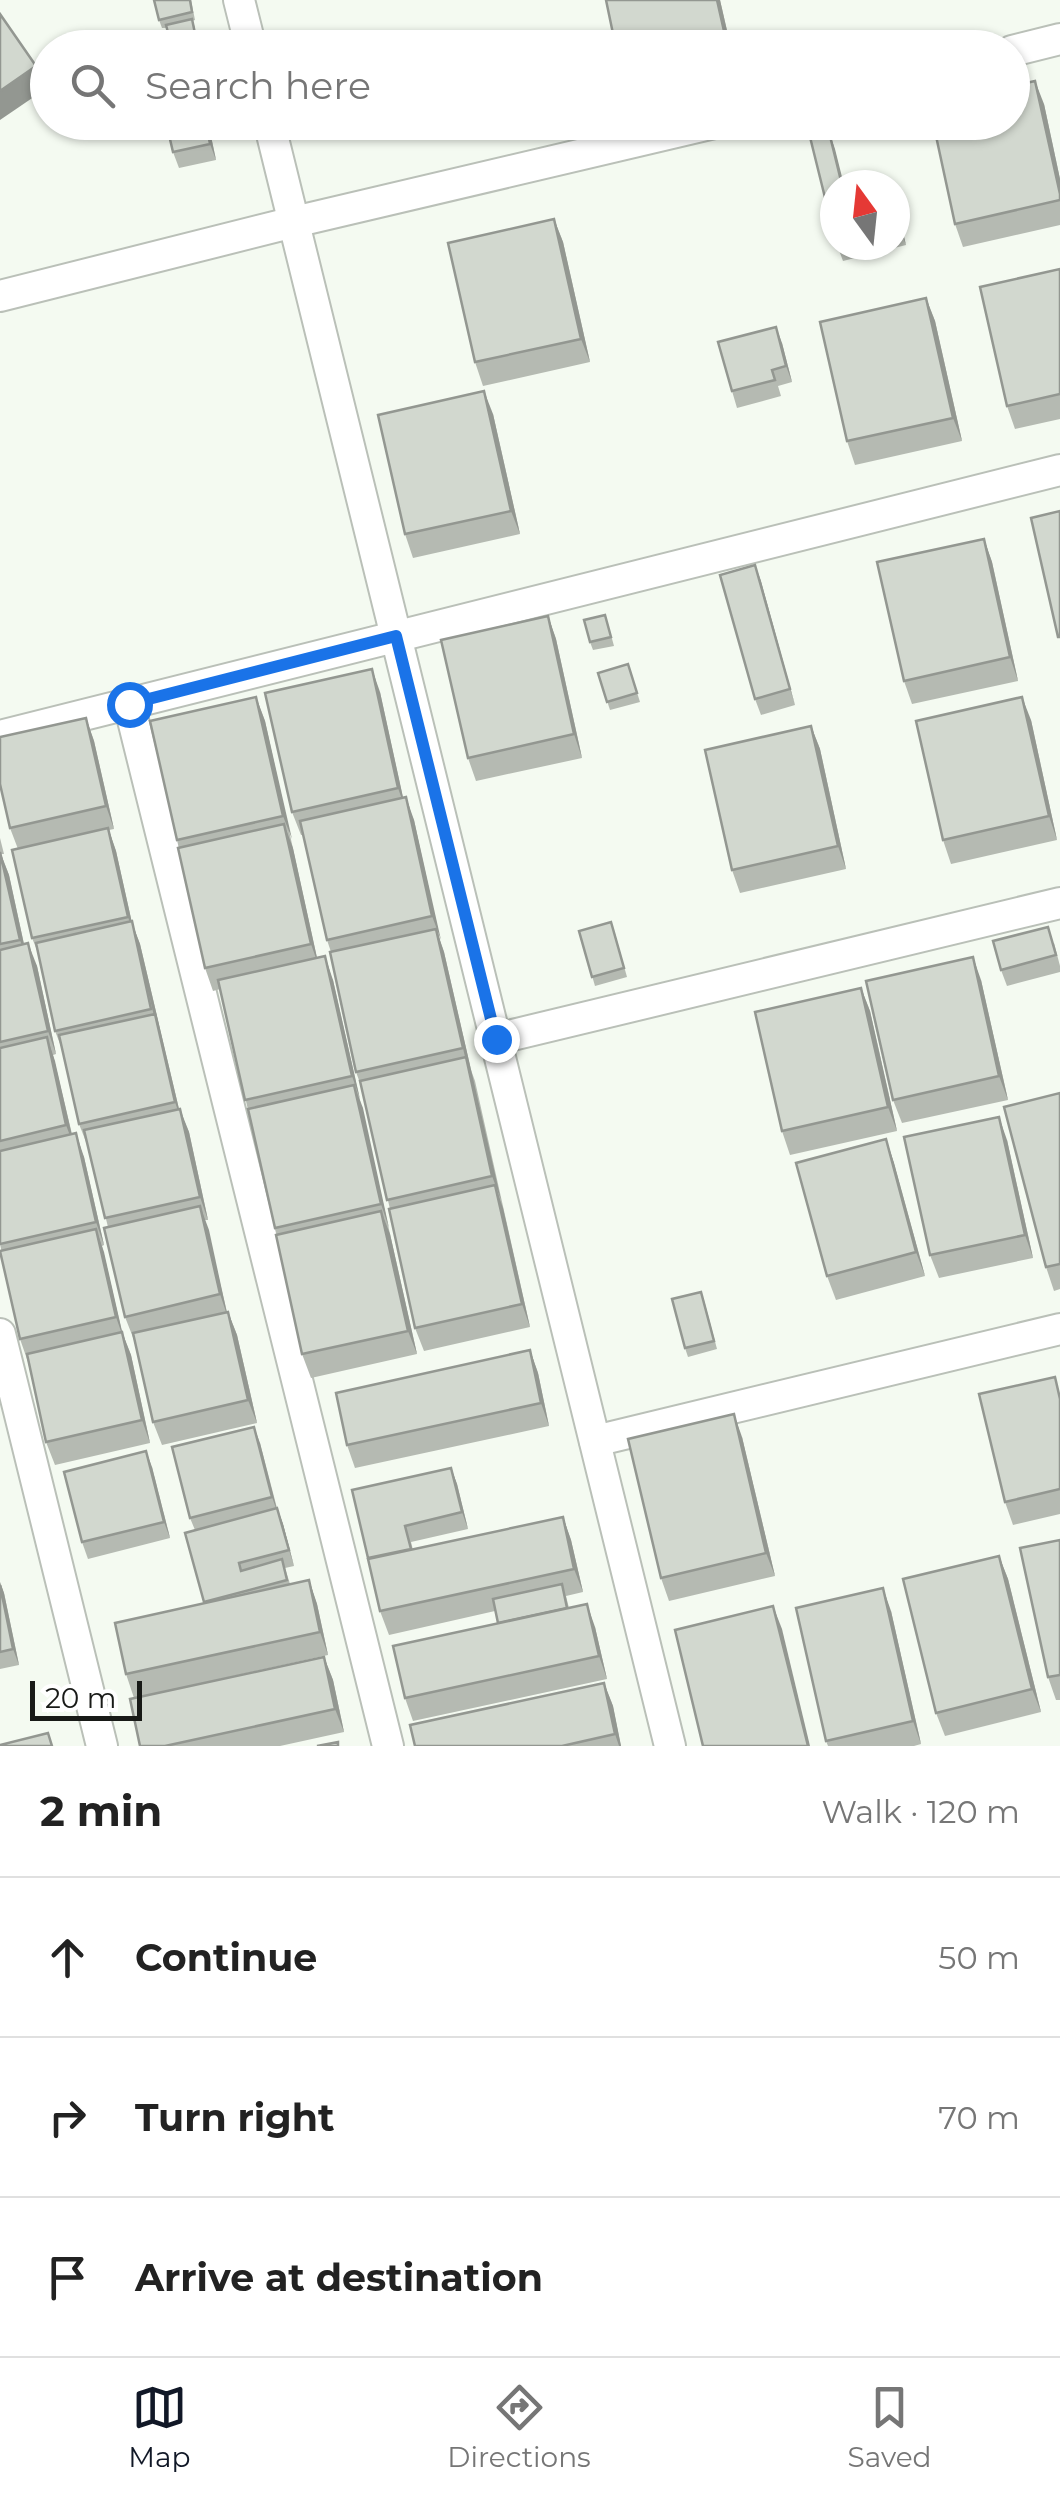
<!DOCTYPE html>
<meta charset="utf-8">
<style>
:root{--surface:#fff;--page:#f6f6f6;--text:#222;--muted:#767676;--line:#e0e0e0;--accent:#111827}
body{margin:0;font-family:Montserrat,sans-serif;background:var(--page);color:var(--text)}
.compass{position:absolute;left:820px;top:170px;width:90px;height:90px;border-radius:50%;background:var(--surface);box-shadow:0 2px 8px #0004;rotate:345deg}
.scale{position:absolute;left:30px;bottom:25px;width:112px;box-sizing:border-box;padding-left:10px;border:5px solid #181a17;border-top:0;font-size:28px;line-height:35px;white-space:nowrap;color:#181a17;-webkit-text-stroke:8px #fff;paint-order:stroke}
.stop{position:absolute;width:30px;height:30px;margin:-22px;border:8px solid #1a73e8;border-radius:50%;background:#fff}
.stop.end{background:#1a73e8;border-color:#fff;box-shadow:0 2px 10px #0008}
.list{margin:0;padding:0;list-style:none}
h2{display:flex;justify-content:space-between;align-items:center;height:130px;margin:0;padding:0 40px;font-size:42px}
h2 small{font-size:32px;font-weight:400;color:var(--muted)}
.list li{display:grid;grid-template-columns:65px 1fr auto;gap:30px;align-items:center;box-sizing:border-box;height:160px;padding:0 40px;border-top:2px solid var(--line)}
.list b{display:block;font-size:38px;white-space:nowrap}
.list em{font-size:32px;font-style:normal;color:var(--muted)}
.icon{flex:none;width:55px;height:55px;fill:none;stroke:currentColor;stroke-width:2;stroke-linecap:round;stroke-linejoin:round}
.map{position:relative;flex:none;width:1060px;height:1746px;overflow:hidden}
.search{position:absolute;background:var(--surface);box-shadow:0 2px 8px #0004;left:30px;right:30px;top:30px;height:110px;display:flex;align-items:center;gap:25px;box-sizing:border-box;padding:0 35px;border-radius:55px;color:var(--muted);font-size:38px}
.sheet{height:610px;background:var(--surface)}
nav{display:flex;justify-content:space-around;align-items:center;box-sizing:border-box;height:140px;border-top:2px solid var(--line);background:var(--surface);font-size:28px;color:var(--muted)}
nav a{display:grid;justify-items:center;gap:5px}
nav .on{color:var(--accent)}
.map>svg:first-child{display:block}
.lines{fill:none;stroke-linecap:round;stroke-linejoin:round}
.street-casing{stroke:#bac0b8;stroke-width:34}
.street{stroke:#fff;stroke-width:30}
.wall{fill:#b5bab2}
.shaded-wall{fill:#939791}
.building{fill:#d2d8cf;stroke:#939791;stroke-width:2.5}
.route{stroke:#1a73e8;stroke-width:12}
</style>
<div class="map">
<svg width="1060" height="1746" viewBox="0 0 1060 1746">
<rect width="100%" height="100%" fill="#f4faf1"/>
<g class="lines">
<!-- street casing -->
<g class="street-casing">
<g id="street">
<path d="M 239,0 L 251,48"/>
<path d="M 1012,51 L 1060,39"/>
<path d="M 269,122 L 670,1746"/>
<path d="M 0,296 L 294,222 L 719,122"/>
<path d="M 129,704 L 388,1746"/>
<path d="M 0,736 L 1060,470"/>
<path d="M 496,1039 L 1060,903"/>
<path d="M 0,1334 L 102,1746"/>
<path d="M 595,1441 L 1060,1329"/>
</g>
</g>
<!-- street -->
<use href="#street" class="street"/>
</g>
<!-- wall -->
<g class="wall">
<path d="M 191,0 L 195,20 L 192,21 L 195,27 L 162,28 L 159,20 Z"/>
<path d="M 606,0 L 720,0 L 731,48 L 616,48 Z"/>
<path d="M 1044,104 L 1060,179 L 1060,225 L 963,247 L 955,224 Z"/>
<path d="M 208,122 L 216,160 L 179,168 L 173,152 Z"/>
<path d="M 895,202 L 906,245 L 843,261 L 837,245 L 895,245 Z"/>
<path d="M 554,219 L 563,242 L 590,362 L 483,386 L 475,362 Z"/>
<path d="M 1060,269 L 1060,419 L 1015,429 L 1007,406 Z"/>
<path d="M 926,298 L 935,321 L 962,441 L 855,465 L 847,441 Z"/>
<path d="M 782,343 L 792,382 L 778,386 L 781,396 L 737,408 L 732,391 Z"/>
<path d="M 493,414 L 520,534 L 413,558 L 405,534 Z"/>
<path d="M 984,539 L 992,562 L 1018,681 L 912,704 L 904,681 Z"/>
<path d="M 755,565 L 795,705 L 761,715 L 755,699 Z"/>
<path d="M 548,616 L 556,639 L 582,758 L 476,781 L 468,758 Z"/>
<path d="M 608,624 L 614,646 L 593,650 L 590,642 Z"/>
<path d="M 628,664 L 640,702 L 610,710 L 598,673 Z"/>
<path d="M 380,692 L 403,798 L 414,820 L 440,940 L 444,952 L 471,1070 L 475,1081 L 530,1327 L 424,1351 L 415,1328 L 390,1209 L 360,1083 L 356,1072 L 331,952 L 327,940 L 303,835 L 301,835 L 292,812 Z"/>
<path d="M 256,697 L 265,721 L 317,958 L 333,980 L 417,1354 L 311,1378 L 302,1354 L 277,1235 L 220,989 L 213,991 L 205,968 L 177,840 Z"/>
<path d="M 86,718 L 94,741 L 114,829 L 109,830 L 116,851 L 132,923 L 140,944 L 179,1109 L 189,1132 L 208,1220 L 205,1220 L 227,1312 L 228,1312 L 237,1335 L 257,1423 L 162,1445 L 153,1422 L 134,1340 L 125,1317 L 108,1227 L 88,1147 L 79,1124 L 62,1049 L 55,1031 L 39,955 L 32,938 L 18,849 L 10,828 Z"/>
<path d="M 1031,720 L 1057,840 L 951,864 L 943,840 Z"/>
<path d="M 811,726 L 820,749 L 846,869 L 740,893 L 732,870 Z"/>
<path d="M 0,838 L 4,854 L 1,854 L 9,875 L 24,944 L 37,966 L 56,1054 L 53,1055 L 72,1134 L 84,1157 L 104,1245 L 102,1246 L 122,1332 L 131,1355 L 150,1443 L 55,1465 L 46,1442 L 28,1362 L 20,1339 L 0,1244 Z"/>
<path d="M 614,930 L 627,977 L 595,986 L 579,931 Z"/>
<path d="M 1054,943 L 1060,966 L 1060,972 L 1007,986 L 1001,970 Z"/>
<path d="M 981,980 L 1008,1100 L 902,1123 L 893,1100 Z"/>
<path d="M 861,988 L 870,1011 L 897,1131 L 790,1155 L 782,1131 Z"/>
<path d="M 1060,1093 L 1060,1289 L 1054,1291 L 1046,1267 Z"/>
<path d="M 886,1139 L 894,1163 L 925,1276 L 836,1300 L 827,1276 Z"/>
<path d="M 1007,1140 L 1033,1258 L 939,1278 L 930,1255 Z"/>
<path d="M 704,1300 L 717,1349 L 688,1357 L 685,1348 Z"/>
<path d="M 530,1350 L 538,1373 L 549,1426 L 355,1468 L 347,1445 Z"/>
<path d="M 1060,1392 L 1060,1514 L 1013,1525 L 1005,1502 Z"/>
<path d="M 742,1437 L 775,1576 L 669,1601 L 661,1578 Z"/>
<path d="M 260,1443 L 277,1508 L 283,1524 L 294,1566 L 285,1568 L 290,1584 L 309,1580 L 317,1604 L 328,1655 L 134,1698 L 126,1674 L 204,1603 L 195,1530 L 190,1518 Z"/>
<path d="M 152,1467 L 170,1538 L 88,1559 L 82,1542 Z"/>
<path d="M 451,1468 L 457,1484 L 468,1529 L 411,1542 L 413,1550 L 563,1517 L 571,1540 L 583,1592 L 566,1596 L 569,1608 L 595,1627 L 607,1679 L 413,1721 L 405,1698 L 498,1623 L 495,1611 L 389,1635 L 380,1611 L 352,1490 Z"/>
<path d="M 1060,1540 L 1060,1700 L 1056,1700 L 1048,1677 Z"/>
<path d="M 999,1556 L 1008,1579 L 1041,1712 L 945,1736 L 936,1713 Z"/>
<path d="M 0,1582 L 4,1593 L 19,1665 L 0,1669 Z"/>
<path d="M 891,1611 L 921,1744 L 914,1746 L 828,1746 L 826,1741 Z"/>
<path d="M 324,1657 L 333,1680 L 344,1732 L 280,1746 L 140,1746 Z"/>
<path d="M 604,1683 L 613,1706 L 621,1746 L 415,1746 Z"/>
</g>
<!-- shaded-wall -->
<g class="shaded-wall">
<path d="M 717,0 L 720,0 L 731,48 L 729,48 L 726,40 Z"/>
<path d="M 36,66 L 44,90 L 0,120 L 0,91 Z"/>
<path d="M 1035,81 L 1044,104 L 1060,179 L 1060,194 Z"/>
<path d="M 206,122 L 208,122 L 216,160 L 210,144 Z"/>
<path d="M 829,132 L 835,149 L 844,185 L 842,185 Z"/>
<path d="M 895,202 L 897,207 L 906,245 L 900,229 Z"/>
<path d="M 554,219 L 563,242 L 590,362 L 581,339 Z"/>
<path d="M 926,298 L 935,321 L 962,441 L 953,418 Z"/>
<path d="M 776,327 L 782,343 L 792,382 L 786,366 Z"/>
<path d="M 484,391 L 493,414 L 520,534 L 511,511 Z"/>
<path d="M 984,539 L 992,562 L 1018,681 L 1010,657 Z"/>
<path d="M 755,565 L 761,581 L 795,705 L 790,689 Z"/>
<path d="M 548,616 L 556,639 L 582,758 L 574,734 Z"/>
<path d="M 372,669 L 380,692 L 406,811 L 398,788 Z"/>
<path d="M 256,697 L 265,721 L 292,839 L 283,816 Z"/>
<path d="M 1022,697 L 1031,720 L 1057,840 L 1049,816 Z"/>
<path d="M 86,718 L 94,741 L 114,829 L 106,806 Z"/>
<path d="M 811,726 L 820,749 L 846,869 L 838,846 Z"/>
<path d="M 406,797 L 414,820 L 441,940 L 432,916 Z"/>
<path d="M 284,824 L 293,848 L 319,967 L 311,944 Z"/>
<path d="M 108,828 L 116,851 L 132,923 L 140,944 L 183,1126 L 175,1102 L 135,938 L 128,917 Z"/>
<path d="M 0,852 L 9,875 L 28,963 L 20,940 Z"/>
<path d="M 436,929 L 444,952 L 501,1200 L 492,1176 Z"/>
<path d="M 28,943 L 37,966 L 56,1054 L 48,1031 Z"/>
<path d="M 325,956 L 333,980 L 360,1099 L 352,1076 Z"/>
<path d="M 973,957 L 981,980 L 1008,1100 L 999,1076 Z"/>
<path d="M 861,988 L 870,1011 L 897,1131 L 888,1107 Z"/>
<path d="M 47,1037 L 55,1061 L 75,1149 L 66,1125 Z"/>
<path d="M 354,1085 L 363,1108 L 389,1228 L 381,1204 Z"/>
<path d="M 180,1109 L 189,1132 L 208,1220 L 200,1197 Z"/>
<path d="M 999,1117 L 1007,1140 L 1033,1258 L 1025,1235 Z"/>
<path d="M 76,1133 L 84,1157 L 104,1245 L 96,1222 Z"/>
<path d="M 886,1139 L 894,1163 L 925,1276 L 916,1252 Z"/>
<path d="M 495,1185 L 503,1208 L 530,1327 L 522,1304 Z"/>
<path d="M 200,1206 L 209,1230 L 228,1318 L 220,1294 Z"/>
<path d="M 381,1211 L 390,1234 L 417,1354 L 408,1331 Z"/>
<path d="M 96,1229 L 104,1252 L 124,1340 L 116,1317 Z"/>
<path d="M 228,1312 L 237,1335 L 257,1423 L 248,1400 Z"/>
<path d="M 122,1332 L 131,1355 L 150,1443 L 142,1420 Z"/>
<path d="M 530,1350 L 538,1373 L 549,1426 L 541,1403 Z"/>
<path d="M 734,1414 L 742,1437 L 775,1576 L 766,1553 Z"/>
<path d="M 254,1427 L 260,1443 L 278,1514 L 272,1497 Z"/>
<path d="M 146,1451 L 152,1467 L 170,1538 L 164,1522 Z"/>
<path d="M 451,1468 L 457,1484 L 468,1529 L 462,1512 Z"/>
<path d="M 277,1508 L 283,1524 L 294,1566 L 289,1550 Z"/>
<path d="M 563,1517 L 571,1540 L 583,1592 L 574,1569 Z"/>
<path d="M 999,1556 L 1008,1579 L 1041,1712 L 1032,1689 Z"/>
<path d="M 309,1580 L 317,1604 L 328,1655 L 320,1632 Z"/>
<path d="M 0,1582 L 4,1593 L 19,1665 L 13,1649 Z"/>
<path d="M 883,1588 L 891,1611 L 921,1744 L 913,1721 Z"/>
<path d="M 587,1604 L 595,1627 L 607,1679 L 599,1656 Z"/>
<path d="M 773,1606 L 782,1629 L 810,1746 L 808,1746 Z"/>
<path d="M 324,1657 L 333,1680 L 344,1732 L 335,1709 Z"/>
<path d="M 604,1683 L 613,1706 L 621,1746 L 619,1746 L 615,1734 Z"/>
</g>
<!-- building -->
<g class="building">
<path d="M 154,0 L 190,0 L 192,12 L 159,20 Z"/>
<path d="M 606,0 L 717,0 L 726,40 L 690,48 L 616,48 Z"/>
<path d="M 0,14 L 36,66 L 0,91 Z"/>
<path d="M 192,19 L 198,48 L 172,48 L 166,25 Z"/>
<path d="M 1035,81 L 1060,194 L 1060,200 L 955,224 L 933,122 L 1012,122 L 1012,86 Z"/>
<path d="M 166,122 L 206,122 L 210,144 L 173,152 Z"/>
<path d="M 829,132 L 842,185 L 835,185 L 835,238 L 810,137 Z"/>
<path d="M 895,208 L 900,229 L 895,230 Z"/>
<path d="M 554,219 L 581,339 L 475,362 L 448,243 Z"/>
<path d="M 1060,269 L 1060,394 L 1007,406 L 980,287 Z"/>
<path d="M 926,298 L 953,418 L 847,441 L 820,322 Z"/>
<path d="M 776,327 L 786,366 L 772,370 L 775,380 L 732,391 L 718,342 Z"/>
<path d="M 484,391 L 511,511 L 405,534 L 378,415 Z"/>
<path d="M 1060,511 L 1060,637 L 1058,637 L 1031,518 Z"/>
<path d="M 984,539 L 1010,657 L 904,681 L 877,562 Z"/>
<path d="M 755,565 L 790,689 L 755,699 L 720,575 Z"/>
<path d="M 605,615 L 611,637 L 590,642 L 584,620 Z"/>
<path d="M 548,616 L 574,734 L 468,758 L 441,640 Z"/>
<path d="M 628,664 L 637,693 L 607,702 L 598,673 Z"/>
<path d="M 372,669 L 398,788 L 292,812 L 265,693 Z"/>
<path d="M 256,697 L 283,816 L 177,840 L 150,721 Z"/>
<path d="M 1022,697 L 1049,816 L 943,840 L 916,721 Z"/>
<path d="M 86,718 L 106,806 L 10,828 L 0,784 L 0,737 Z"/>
<path d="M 811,726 L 838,846 L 732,870 L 705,750 Z"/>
<path d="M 406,797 L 432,916 L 327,940 L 300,821 Z"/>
<path d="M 284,824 L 311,944 L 205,968 L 178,848 Z"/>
<path d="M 108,828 L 128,917 L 32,938 L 12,850 Z"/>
<path d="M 0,852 L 20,940 L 0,944 Z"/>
<path d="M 132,921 L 151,1009 L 55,1031 L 36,943 Z"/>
<path d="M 611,922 L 624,968 L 592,977 L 579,931 Z"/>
<path d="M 1048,927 L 1056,955 L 1001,970 L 993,941 Z"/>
<path d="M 436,929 L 463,1048 L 356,1072 L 330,952 Z"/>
<path d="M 28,943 L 48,1031 L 0,1042 L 0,950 Z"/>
<path d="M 325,956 L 352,1076 L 245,1100 L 218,980 Z"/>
<path d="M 973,957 L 999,1076 L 893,1100 L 866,981 Z"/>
<path d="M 861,988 L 888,1107 L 782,1131 L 755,1012 Z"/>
<path d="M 155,1014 L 175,1102 L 79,1124 L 59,1035 Z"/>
<path d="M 47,1037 L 66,1125 L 0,1141 L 0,1048 Z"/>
<path d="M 466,1057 L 492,1176 L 387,1200 L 360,1081 Z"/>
<path d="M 354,1085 L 381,1204 L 275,1228 L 248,1109 Z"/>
<path d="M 1060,1093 L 1060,1264 L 1046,1267 L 1004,1107 Z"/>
<path d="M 180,1109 L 200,1197 L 105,1218 L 84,1130 Z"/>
<path d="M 999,1117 L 1025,1235 L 930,1255 L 904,1137 Z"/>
<path d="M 76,1133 L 96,1222 L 0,1244 L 0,1151 Z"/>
<path d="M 886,1139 L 916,1252 L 827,1276 L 796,1163 Z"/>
<path d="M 495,1185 L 522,1304 L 415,1328 L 389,1209 Z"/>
<path d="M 200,1206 L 220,1294 L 125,1317 L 104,1228 Z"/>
<path d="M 381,1211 L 408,1331 L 302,1354 L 276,1235 Z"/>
<path d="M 96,1229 L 116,1317 L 20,1339 L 0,1251 Z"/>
<path d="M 701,1292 L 714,1341 L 685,1348 L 672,1299 Z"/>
<path d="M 228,1312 L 248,1400 L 153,1422 L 133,1333 Z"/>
<path d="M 122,1332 L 142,1420 L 46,1442 L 27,1354 Z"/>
<path d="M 530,1350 L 541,1403 L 347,1445 L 336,1393 Z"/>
<path d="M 1055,1377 L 1060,1399 L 1060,1489 L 1005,1502 L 979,1394 Z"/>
<path d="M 734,1414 L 766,1553 L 661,1578 L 628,1439 Z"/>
<path d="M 254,1427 L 272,1497 L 190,1518 L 172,1447 Z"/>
<path d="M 146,1451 L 164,1522 L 82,1542 L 64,1472 Z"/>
<path d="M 451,1468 L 462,1512 L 405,1526 L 411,1549 L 368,1558 L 352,1490 Z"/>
<path d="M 277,1508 L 289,1550 L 239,1563 L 241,1571 L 282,1559 L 287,1580 L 204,1602 L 185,1533 Z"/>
<path d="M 563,1517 L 574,1569 L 380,1611 L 368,1559 Z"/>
<path d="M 1060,1540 L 1060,1675 L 1048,1677 L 1020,1548 Z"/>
<path d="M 999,1556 L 1032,1689 L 936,1713 L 903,1579 Z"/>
<path d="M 309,1580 L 320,1632 L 126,1674 L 115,1623 Z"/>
<path d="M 562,1584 L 567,1608 L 498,1623 L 493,1599 Z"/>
<path d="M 0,1585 L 13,1649 L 0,1652 Z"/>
<path d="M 883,1588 L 913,1721 L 826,1741 L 796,1608 Z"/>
<path d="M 587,1604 L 599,1656 L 405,1698 L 393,1646 Z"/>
<path d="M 773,1606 L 808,1746 L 703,1746 L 675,1630 Z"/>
<path d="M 324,1657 L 335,1709 L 165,1746 L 140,1746 L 130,1699 Z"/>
<path d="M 604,1683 L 615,1734 L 562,1746 L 415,1746 L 410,1725 Z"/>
<path d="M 48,1733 L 52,1746 L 0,1746 L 0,1745 Z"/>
<path d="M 338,1742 L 338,1746 L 317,1746 Z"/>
</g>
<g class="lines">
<!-- route -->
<path class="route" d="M 129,704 L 396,636 L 496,1039"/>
</g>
</svg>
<svg class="compass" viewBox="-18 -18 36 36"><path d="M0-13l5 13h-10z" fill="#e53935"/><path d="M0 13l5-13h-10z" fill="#767676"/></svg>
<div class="scale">20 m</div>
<div class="stop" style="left:129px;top:704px"></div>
<div class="stop end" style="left:496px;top:1039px"></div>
<div class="search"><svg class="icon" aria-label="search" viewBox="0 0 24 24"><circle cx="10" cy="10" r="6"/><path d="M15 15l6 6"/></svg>Search here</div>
</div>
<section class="sheet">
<h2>2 min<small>Walk · 120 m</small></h2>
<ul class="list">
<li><svg class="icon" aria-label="ahead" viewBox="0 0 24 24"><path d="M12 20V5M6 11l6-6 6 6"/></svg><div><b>Continue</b></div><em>50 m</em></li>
<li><svg class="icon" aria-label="right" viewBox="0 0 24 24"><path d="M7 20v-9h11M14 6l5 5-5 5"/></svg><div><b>Turn right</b></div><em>70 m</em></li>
<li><svg class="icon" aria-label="arrive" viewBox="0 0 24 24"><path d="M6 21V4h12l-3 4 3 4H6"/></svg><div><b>Arrive at destination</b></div></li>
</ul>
</section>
<nav>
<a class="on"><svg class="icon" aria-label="map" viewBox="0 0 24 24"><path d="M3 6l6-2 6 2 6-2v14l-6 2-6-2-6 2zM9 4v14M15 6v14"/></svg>Map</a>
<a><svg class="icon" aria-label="directions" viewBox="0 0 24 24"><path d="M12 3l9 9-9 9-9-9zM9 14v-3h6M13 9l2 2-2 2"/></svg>Directions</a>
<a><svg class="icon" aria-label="saved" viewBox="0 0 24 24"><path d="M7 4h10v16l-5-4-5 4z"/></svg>Saved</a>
</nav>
